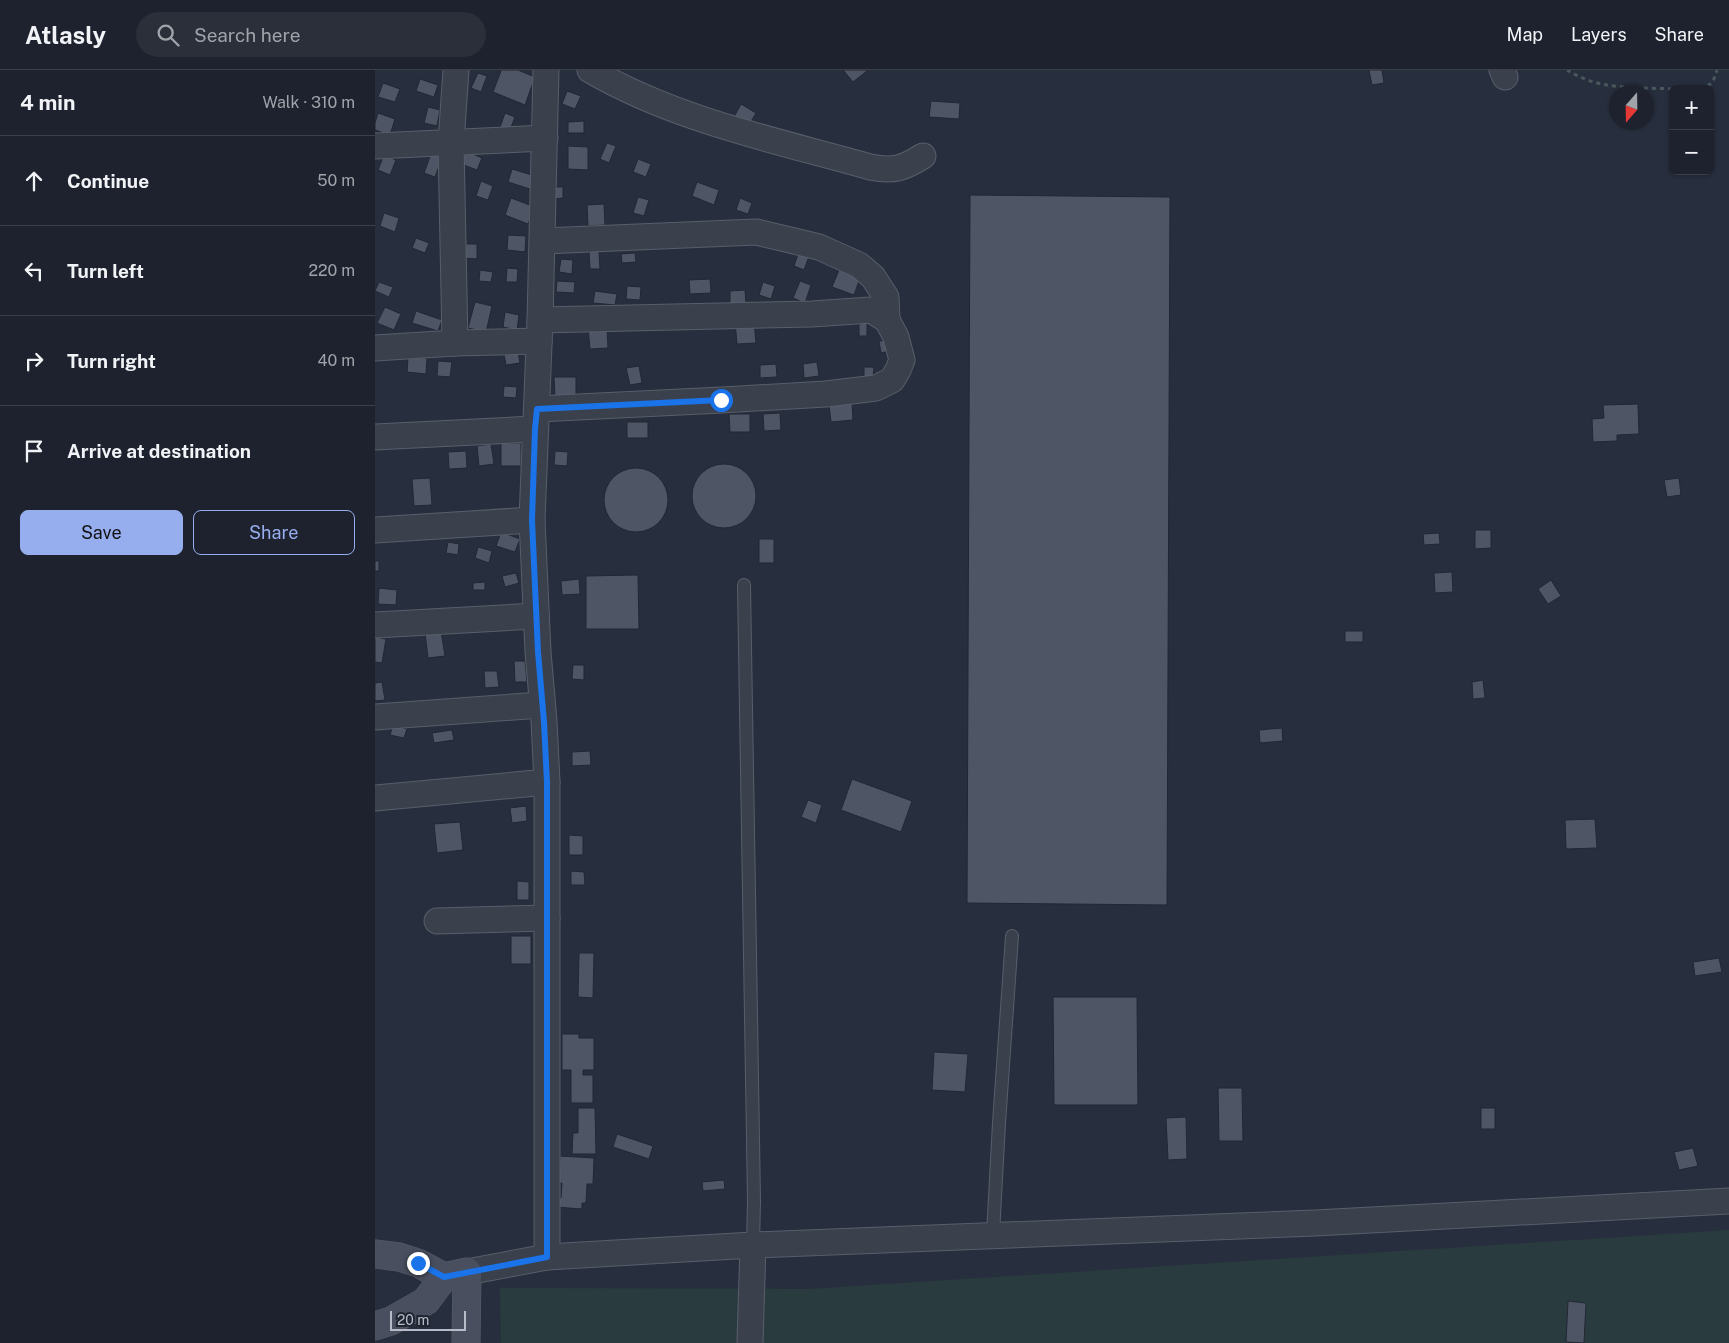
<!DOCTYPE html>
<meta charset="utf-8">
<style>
:root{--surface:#1d222e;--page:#2a2f3a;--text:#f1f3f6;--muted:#a0a4aa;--line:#3b3f4a;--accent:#96aeee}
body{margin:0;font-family:"Public Sans",sans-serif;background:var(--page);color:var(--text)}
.controls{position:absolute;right:15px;top:15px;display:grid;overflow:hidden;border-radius:8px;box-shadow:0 1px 4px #0004}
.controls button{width:45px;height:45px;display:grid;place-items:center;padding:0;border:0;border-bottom:1px solid var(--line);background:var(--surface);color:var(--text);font:25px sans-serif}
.compass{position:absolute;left:1234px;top:15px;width:45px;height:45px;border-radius:50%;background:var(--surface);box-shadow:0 1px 4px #0004;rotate:200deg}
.scale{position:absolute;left:15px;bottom:12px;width:76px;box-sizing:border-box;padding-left:5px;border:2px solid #b7bcc8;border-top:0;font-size:14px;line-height:18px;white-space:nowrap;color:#b7bcc8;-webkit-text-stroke:4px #202532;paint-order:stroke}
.stop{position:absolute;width:15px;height:15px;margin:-11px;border:4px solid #1a73e8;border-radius:50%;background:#fff}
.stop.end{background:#1a73e8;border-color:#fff;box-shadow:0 1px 5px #0008}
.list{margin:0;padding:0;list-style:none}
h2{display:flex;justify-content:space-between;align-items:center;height:65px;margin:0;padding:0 20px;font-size:21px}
h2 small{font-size:16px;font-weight:400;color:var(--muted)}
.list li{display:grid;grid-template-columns:32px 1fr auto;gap:15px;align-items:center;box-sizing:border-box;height:90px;padding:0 20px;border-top:1px solid var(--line)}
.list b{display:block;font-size:19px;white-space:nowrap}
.list em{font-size:16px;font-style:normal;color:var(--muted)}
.actions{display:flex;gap:10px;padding:15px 20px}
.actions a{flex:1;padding:11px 0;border:1px solid var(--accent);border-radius:8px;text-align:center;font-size:18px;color:var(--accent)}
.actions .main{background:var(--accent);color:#111}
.icon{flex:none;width:28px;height:28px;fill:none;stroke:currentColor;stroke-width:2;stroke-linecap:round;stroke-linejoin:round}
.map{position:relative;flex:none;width:1354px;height:1273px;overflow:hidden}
header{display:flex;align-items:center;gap:30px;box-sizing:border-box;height:70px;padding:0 25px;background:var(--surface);border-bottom:1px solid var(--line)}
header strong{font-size:24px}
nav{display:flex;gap:28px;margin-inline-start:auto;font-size:18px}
.search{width:350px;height:45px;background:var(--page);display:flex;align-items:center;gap:12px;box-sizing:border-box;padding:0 18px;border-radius:28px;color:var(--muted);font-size:19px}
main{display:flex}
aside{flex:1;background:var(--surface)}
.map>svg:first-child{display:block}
.green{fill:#2a3b3f}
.building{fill:#4e5565;stroke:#222734}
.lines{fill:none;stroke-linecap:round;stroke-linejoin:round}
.lane-casing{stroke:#595e6b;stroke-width:14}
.street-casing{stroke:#595e6b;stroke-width:27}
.secondary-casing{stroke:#595e6b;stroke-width:29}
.path{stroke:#49585d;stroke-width:3;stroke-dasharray:4 4;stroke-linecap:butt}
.lane{stroke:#3b404d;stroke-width:12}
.street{stroke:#3b404d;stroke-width:25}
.secondary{stroke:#494f5f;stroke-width:28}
.route{stroke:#1a73e8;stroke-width:6}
</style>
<header>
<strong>Atlasly</strong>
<div class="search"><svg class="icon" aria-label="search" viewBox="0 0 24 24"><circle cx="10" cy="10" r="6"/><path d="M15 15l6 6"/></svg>Search here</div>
<nav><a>Map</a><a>Layers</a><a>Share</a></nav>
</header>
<main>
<aside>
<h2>4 min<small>Walk · 310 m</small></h2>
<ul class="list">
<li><svg class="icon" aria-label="ahead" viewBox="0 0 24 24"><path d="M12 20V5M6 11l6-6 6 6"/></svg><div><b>Continue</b></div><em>50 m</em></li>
<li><svg class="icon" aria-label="left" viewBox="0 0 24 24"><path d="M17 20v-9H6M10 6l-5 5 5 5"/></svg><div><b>Turn left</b></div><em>220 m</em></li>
<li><svg class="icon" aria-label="right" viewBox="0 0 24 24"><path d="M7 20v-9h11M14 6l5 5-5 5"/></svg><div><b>Turn right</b></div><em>40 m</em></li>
<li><svg class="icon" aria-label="arrive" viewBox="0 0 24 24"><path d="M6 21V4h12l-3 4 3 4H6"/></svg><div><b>Arrive at destination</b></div></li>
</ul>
<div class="actions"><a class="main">Save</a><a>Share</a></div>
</aside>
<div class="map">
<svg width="1354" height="1273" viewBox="0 0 1354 1273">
<rect width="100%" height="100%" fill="#272e3d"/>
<!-- green -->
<path class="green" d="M 1354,1160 L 1354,1273 L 126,1273 L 125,1218 L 434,1219 Z"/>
<!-- building -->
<g class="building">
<path d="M 122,0 L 143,0 L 160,7 L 150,35 L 118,22 L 126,1 Z"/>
<path d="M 468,0 L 491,0 L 492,1 L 478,12 Z"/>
<path d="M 994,0 L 1007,0 L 1009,13 L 997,15 Z"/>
<path d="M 103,3 L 112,6 L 106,22 L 96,18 Z"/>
<path d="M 45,9 L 63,15 L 59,27 L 41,21 Z"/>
<path d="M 8,13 L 25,19 L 20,32 L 3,27 Z"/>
<path d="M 192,21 L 206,26 L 200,39 L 187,34 Z"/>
<path d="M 556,31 L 585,33 L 584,49 L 554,47 Z"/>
<path d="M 366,34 L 381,43 L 374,55 L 359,47 Z"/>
<path d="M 53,37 L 65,40 L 62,56 L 49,53 Z"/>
<path d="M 3,43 L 20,49 L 15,65 L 0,60 L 0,53 Z"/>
<path d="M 130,43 L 140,47 L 135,60 L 125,57 Z"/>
<path d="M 209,51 L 209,63 L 193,63 L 193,52 Z"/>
<path d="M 232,73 L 241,76 L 234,93 L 225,89 Z"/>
<path d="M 193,76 L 213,77 L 213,100 L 193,99 Z"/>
<path d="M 57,81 L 68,85 L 60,107 L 49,103 Z"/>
<path d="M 91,81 L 107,88 L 102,100 L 86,94 Z"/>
<path d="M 9,85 L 21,90 L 15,105 L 3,100 Z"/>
<path d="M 263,89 L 276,94 L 271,107 L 258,102 Z"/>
<path d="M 137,99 L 160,106 L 155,119 L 133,112 Z"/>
<path d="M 106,111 L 118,116 L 113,130 L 101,126 Z"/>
<path d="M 322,112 L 344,120 L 339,135 L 317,126 Z"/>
<path d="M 179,117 L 188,117 L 188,128 L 179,129 Z"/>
<path d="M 595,125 L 795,127 L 792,835 L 592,833 Z"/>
<path d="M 263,127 L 274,130 L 269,146 L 258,143 Z"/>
<path d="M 136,128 L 160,137 L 153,154 L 130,145 Z"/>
<path d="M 365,128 L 377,133 L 373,144 L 361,140 Z"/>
<path d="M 229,134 L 230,155 L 213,156 L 212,135 Z"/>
<path d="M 9,143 L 24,148 L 20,162 L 5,156 Z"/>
<path d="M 133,165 L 151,166 L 150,182 L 132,180 Z"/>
<path d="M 41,168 L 54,173 L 50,183 L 37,178 Z"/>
<path d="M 87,174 L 102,174 L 102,189 L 87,188 Z"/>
<path d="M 224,181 L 225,199 L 215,199 L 214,182 Z"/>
<path d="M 424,181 L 435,184 L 429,200 L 419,196 Z"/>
<path d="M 260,183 L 261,192 L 247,193 L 246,184 Z"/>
<path d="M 186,189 L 198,190 L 197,204 L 184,202 Z"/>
<path d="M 132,198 L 143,199 L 142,212 L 131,212 Z"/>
<path d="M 105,200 L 118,202 L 116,212 L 104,211 Z"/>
<path d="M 464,200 L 485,208 L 479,225 L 457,217 Z"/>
<path d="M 335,209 L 336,223 L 315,224 L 314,210 Z"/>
<path d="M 182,211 L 200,212 L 199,223 L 181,222 Z"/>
<path d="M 425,211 L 436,215 L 430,233 L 418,228 Z"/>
<path d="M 4,212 L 18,217 L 14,227 L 0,221 Z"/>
<path d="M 388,212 L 400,216 L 396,229 L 384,225 Z"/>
<path d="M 252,216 L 266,217 L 265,230 L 251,229 Z"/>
<path d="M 370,220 L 371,234 L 355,234 L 355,221 Z"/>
<path d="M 220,221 L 242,224 L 240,235 L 218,233 Z"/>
<path d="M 100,232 L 117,236 L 111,262 L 93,258 Z"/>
<path d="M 10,237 L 26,244 L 19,260 L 2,253 Z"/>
<path d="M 41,241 L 67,250 L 63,261 L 37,253 Z"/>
<path d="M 130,242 L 144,245 L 142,260 L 128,257 Z"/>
<path d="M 379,251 L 381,273 L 362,274 L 360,252 Z"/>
<path d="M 492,253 L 492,266 L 484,266 L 484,254 Z"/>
<path d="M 232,257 L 233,278 L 215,279 L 213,258 Z"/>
<path d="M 513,270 L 515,281 L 506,283 L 504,271 Z"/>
<path d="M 142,276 L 145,293 L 131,295 L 128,279 Z"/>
<path d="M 33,287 L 52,288 L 51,304 L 32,302 Z"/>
<path d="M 63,291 L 77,292 L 75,307 L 62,306 Z"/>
<path d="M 442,292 L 444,306 L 429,308 L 428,294 Z"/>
<path d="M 401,294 L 402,307 L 385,308 L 385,295 Z"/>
<path d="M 264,296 L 267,313 L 255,315 L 251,298 Z"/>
<path d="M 489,297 L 499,297 L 498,308 L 489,308 Z"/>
<path d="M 179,307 L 201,307 L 201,328 L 180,328 Z"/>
<path d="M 129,316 L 142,317 L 141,328 L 128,327 Z"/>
<path d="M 477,333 L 478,350 L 456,352 L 454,335 Z"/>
<path d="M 1263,334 L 1264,364 L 1242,365 L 1242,371 L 1218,372 L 1217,349 L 1229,348 L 1228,335 Z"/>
<path d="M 405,343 L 406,360 L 389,361 L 388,344 Z"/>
<path d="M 354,344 L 375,344 L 375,362 L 355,362 Z"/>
<rect x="252" y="352" width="21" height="16"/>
<rect x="126" y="373" width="20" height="23"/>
<path d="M 116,374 L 119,394 L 104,396 L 102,376 Z"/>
<path d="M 91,381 L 92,398 L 74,399 L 73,382 Z"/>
<path d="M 180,381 L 193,382 L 192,396 L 179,395 Z"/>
<circle cx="349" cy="426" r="32"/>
<circle cx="261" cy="430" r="32"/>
<path d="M 55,408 L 57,435 L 39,436 L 37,409 Z"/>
<path d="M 1304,408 L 1306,425 L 1292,427 L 1289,410 Z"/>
<path d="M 1100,460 L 1116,460 L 1116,478 L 1100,479 Z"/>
<path d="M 126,462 L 145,469 L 140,482 L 121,476 Z"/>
<path d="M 1064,463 L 1065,474 L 1049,475 L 1048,464 Z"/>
<rect x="384" y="469" width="15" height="24"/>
<path d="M 73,472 L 84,474 L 83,485 L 71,483 Z"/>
<path d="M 103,477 L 117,481 L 114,493 L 100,488 Z"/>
<rect x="0" y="491" width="4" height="10"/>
<path d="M 1077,502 L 1078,522 L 1060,523 L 1059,503 Z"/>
<path d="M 141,503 L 144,513 L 130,517 L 127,506 Z"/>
<path d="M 263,505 L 264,559 L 211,559 L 211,506 Z"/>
<path d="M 204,509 L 205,524 L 187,525 L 186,511 Z"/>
<path d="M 1176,510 L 1186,526 L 1173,534 L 1163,519 Z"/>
<path d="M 110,512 L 110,520 L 98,520 L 98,513 Z"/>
<path d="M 4,518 L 22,520 L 21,535 L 3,534 Z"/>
<path d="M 66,561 L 70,586 L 53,588 L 50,563 Z"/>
<rect x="970" y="561" width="18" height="11"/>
<path d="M 0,567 L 11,569 L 7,593 L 0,592 Z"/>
<path d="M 139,591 L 150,591 L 152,612 L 140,612 Z"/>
<path d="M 198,595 L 209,595 L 209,610 L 197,609 Z"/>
<path d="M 109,601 L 122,601 L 124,617 L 110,618 Z"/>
<path d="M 1108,610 L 1110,628 L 1098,629 L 1097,612 Z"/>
<path d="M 7,612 L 10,630 L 0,631 L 0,613 Z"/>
<path d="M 18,655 L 32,659 L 29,668 L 15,665 Z"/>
<path d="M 907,658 L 908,671 L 885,673 L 884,660 Z"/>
<path d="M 77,660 L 79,670 L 59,673 L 57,663 Z"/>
<path d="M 215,681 L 216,695 L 197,696 L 197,682 Z"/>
<path d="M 477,709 L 537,731 L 526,762 L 466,740 Z"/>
<path d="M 433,730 L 447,735 L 441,753 L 426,747 Z"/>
<path d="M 151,736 L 152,751 L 137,753 L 135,738 Z"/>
<path d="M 1220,749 L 1222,778 L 1191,779 L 1190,750 Z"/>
<path d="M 85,752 L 88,780 L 62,783 L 59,754 Z"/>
<path d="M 194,765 L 208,766 L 208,785 L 194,785 Z"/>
<path d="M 196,801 L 209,802 L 210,815 L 196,815 Z"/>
<path d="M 142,811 L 154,812 L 154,830 L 142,830 Z"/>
<rect x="136" y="866" width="20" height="28"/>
<path d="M 204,883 L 219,883 L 218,928 L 203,927 Z"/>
<path d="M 1344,888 L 1347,902 L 1320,906 L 1318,892 Z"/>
<path d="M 678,927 L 762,927 L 763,1035 L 679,1035 Z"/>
<path d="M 187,964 L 204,964 L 204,968 L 219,968 L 219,1000 L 208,1000 L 208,1005 L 218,1005 L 218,1033 L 196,1033 L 196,1000 L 187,1000 Z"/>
<path d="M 559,982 L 593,984 L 590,1022 L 557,1020 Z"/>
<path d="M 843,1018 L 867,1018 L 868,1071 L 844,1071 Z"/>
<path d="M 203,1038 L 220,1038 L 221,1084 L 197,1084 L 198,1063 L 203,1063 Z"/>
<rect x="1106" y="1038" width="14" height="21"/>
<path d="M 811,1047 L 812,1089 L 793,1090 L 791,1048 Z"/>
<path d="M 242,1064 L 278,1076 L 274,1089 L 238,1077 Z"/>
<path d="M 1318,1078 L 1323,1096 L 1304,1100 L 1299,1082 Z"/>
<path d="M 185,1086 L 219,1088 L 218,1114 L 212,1114 L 211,1133 L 207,1133 L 207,1139 L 180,1137 L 181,1127 L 186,1128 L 187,1113 L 184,1113 Z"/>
<path d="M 349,1110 L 350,1119 L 328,1121 L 327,1112 Z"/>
<path d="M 1193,1231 L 1211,1233 L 1209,1273 L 1191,1272 Z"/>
</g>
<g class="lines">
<!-- lane casing -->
<g class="lane-casing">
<g id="lane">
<path d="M 369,515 L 379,1131 L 378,1175"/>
<path d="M 618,1164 L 624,1053 L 637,866"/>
</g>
</g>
<!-- street casing -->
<g class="street-casing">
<g id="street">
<path d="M 171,0 L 165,250 L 157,450 L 163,582 L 169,651 L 172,712 L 172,1187"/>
<path d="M 215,0 C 301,50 400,70 495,97 C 519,102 529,98 548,86"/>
<path d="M 1127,0 L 1130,7"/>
<path d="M 0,76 L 170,68"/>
<path d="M 168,171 L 381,162 L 444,177 L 484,195 L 498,207 L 511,227 L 512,250"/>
<path d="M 80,273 L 76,73 L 81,0"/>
<path d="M 0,278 L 80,273 L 164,271"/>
<path d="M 162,339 L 347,330 L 451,324 L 501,318 L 517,310 L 523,300 L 527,290 L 521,267 L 512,250 L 496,240 L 437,244 L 165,250"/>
<path d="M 0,367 L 160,359"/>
<path d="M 0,460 L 157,450"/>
<path d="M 0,555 L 161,546"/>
<path d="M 0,647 L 166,635"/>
<path d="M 0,728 L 172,712"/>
<path d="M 62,851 L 172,848"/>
<path d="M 92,1202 L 172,1187 L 378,1175 L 940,1153 L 1354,1131"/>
<path d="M 375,1273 L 378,1175"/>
</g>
</g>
<!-- secondary casing -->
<g class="secondary-casing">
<g id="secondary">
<path d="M 0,1184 L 24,1187 L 43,1193 L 69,1207 L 92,1202 L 91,1273"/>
<path d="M 0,1256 L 16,1251 L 51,1231 L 69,1207"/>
</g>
</g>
<!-- path -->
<path class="path" d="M 1192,0 C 1204,7 1218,13 1232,15 C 1246,18 1322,21 1332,16 C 1339,13 1340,6 1342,0"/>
<!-- lane -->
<use href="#lane" class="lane"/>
<!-- street -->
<use href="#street" class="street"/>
<!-- secondary -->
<use href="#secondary" class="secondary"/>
</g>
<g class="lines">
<!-- route -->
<path class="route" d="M 43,1193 L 69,1207 L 172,1187 L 172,712 L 169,652 L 163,582 L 157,450 L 160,359 L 162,339 L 346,330"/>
</g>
</svg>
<div class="controls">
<button>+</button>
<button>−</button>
</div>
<svg class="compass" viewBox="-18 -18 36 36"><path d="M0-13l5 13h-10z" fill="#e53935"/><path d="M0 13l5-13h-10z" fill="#a0a4aa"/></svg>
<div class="scale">20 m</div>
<div class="stop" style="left:346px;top:330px"></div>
<div class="stop end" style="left:43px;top:1193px"></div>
</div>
</main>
